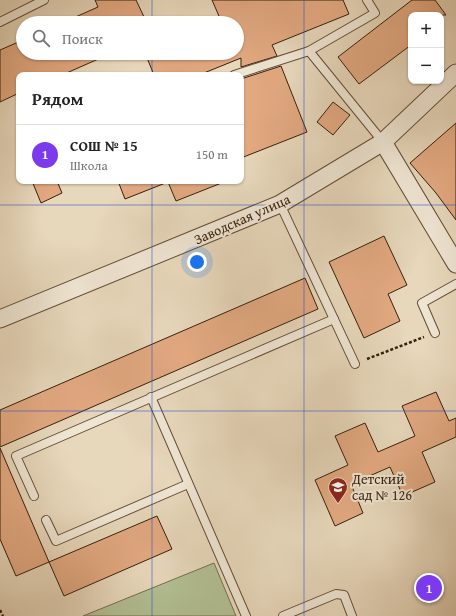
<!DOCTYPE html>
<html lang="ru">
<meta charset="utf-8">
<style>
:root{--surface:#fff;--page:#f6f6f6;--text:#222;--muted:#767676;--line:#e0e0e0;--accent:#7c3aed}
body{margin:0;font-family:"Gentium Book Plus",serif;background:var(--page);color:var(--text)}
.controls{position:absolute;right:12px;top:12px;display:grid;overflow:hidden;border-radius:8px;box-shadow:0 1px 3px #0004}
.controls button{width:36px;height:36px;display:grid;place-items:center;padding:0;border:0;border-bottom:1px solid var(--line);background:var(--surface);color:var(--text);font:20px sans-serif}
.you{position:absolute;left:197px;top:262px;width:14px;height:14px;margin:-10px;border:3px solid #fff;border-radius:50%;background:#1a73e8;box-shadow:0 0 0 6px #1a73e833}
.badge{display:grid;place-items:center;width:26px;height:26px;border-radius:50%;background:var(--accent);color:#fff;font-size:13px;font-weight:700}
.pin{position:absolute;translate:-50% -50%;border:2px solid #fff;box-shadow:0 1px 4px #0006}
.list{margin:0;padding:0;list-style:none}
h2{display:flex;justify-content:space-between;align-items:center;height:52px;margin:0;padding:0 16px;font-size:17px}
h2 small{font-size:13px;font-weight:400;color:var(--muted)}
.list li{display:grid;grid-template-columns:26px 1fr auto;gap:12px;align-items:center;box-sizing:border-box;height:60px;padding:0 16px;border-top:1px solid var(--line)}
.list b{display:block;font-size:15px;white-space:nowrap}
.list p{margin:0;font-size:13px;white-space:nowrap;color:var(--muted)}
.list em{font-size:13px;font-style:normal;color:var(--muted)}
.icon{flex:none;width:22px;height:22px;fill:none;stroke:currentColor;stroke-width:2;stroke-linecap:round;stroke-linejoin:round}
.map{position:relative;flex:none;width:456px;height:616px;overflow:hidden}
.search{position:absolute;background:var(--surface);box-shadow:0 1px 3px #0004;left:16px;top:16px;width:228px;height:44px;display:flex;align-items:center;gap:10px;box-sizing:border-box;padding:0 14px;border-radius:22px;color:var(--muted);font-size:15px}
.panel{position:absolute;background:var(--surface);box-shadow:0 1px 3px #0004;left:16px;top:72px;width:228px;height:112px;border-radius:8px}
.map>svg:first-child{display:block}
.green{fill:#b2bf93;stroke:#746f4f}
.building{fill:#e2a981;stroke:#371f0b}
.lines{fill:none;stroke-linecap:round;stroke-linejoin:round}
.lane-casing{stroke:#634d37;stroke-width:10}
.street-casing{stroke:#634d37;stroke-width:19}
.path{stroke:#371f0b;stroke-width:2.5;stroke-dasharray:3 2;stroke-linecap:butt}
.lane{stroke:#efe5d3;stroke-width:8}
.street{stroke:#efe5d3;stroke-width:17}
.grid{fill:none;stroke:#1d4ed8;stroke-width:1;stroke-opacity:0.55}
.labels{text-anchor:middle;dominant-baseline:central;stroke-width:4;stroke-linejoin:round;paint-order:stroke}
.street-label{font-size:14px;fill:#371f0b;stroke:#efe5d3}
.poi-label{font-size:14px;fill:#371f0b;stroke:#efe5d3;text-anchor:start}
</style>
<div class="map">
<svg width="456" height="616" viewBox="0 0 456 616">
<rect width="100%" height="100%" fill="#e7d7bb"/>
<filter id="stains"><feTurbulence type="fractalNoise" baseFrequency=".005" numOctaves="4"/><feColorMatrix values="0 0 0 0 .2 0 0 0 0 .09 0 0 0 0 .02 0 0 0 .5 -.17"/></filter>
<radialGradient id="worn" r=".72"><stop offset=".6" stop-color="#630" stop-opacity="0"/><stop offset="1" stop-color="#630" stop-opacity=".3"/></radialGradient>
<!-- green -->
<path class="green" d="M 214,563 L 236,616 L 83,616 Z"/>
<!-- building -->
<g class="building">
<path d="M 95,0 L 136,0 L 145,19 L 137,23 L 62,23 L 98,7 Z"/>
<path d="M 212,0 L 343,0 L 349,14 L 272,45 L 277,56 L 241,67 L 241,58 L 199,75 L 154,75 L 145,53 L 237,53 L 237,23 L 222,23 Z"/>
<path d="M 412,0 L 435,0 L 446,15 L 411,15 L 411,45 L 359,84 L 338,57 Z"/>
<path d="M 23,40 L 23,53 L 112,53 L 62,75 L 19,75 L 19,93 L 0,102 L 0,50 Z"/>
<path d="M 281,66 L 307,132 L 241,158 L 241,79 Z"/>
<path d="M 333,102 L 350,115 L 333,135 L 317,122 Z"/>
<path d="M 456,123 L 456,220 L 436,193 L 410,163 Z"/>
<path d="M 32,181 L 57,181 L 62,193 L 41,203 Z"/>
<path d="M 118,181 L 223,181 L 224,182 L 176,201 L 168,182 L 125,199 Z"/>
<path d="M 384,236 L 407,285 L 388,294 L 400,321 L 364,338 L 329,262 Z"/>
<path d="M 305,278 L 318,309 L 0,447 L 0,410 Z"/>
<path d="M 436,392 L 449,421 L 456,418 L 456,437 L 422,452 L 435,482 L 403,496 L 390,467 L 351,484 L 363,513 L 335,526 L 315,480 L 348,465 L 335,436 L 365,423 L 378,452 L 415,436 L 402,406 Z"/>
<path d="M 0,448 L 49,562 L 16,576 L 0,539 Z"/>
<path d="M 157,516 L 172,549 L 64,596 L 49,562 Z"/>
</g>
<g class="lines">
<!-- lane casing -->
<g class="lane-casing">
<g id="lane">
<path d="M 0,22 L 44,0"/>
<path d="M 309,51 L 375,13 L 367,0"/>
<path d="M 234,75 L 309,51 L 383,142"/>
<path d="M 280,204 L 355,364"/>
<path d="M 435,333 L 422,303 L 456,284"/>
<path d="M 151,397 L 246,616"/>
<path d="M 34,496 L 16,456 L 334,319"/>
<path d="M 46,520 L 56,541 L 188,484"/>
<path d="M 283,616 L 336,594 L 344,595 L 352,616"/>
</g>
</g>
<!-- street casing -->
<g class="street-casing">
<g id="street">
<path d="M 383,142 L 456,264"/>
<path d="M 0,319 L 280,204 L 383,142 L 456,73"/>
</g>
</g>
<!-- path -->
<g class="path">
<path d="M 367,359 L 424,337"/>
<path d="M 0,610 L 3,616"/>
</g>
<!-- lane -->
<use href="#lane" class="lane"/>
<!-- street -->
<use href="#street" class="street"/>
</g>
<!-- grid -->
<path class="grid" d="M 152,0 L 152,23M 304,0 L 304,616M 152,53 L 152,75M 152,181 L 152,616M 0,205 L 456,205M 0,411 L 456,411"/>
<!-- icons -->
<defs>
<g id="school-pin" transform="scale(1)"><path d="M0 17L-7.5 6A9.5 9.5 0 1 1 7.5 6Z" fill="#8f2418" stroke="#efe5d3"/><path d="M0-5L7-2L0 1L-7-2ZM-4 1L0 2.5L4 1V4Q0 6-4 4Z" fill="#fff"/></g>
</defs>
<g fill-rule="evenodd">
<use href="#school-pin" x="338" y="487"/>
</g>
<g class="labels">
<!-- street labels -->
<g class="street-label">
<text transform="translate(242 219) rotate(-24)">Заводская улица</text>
</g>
<!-- poi labels -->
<g class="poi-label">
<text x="352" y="479">Детский<tspan x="352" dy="16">сад № 126</tspan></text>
</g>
</g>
<rect width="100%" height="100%" filter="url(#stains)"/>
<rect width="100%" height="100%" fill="url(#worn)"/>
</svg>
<div class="controls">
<button>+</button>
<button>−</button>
</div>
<div class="you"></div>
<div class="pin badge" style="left:429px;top:588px">1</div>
<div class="search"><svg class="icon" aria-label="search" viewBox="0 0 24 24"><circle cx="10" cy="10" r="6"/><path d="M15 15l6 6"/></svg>Поиск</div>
<section class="panel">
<h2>Рядом<small></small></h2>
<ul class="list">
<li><span class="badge">1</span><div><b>СОШ № 15</b><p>Школа</p></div><em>150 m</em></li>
</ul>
</section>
</div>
